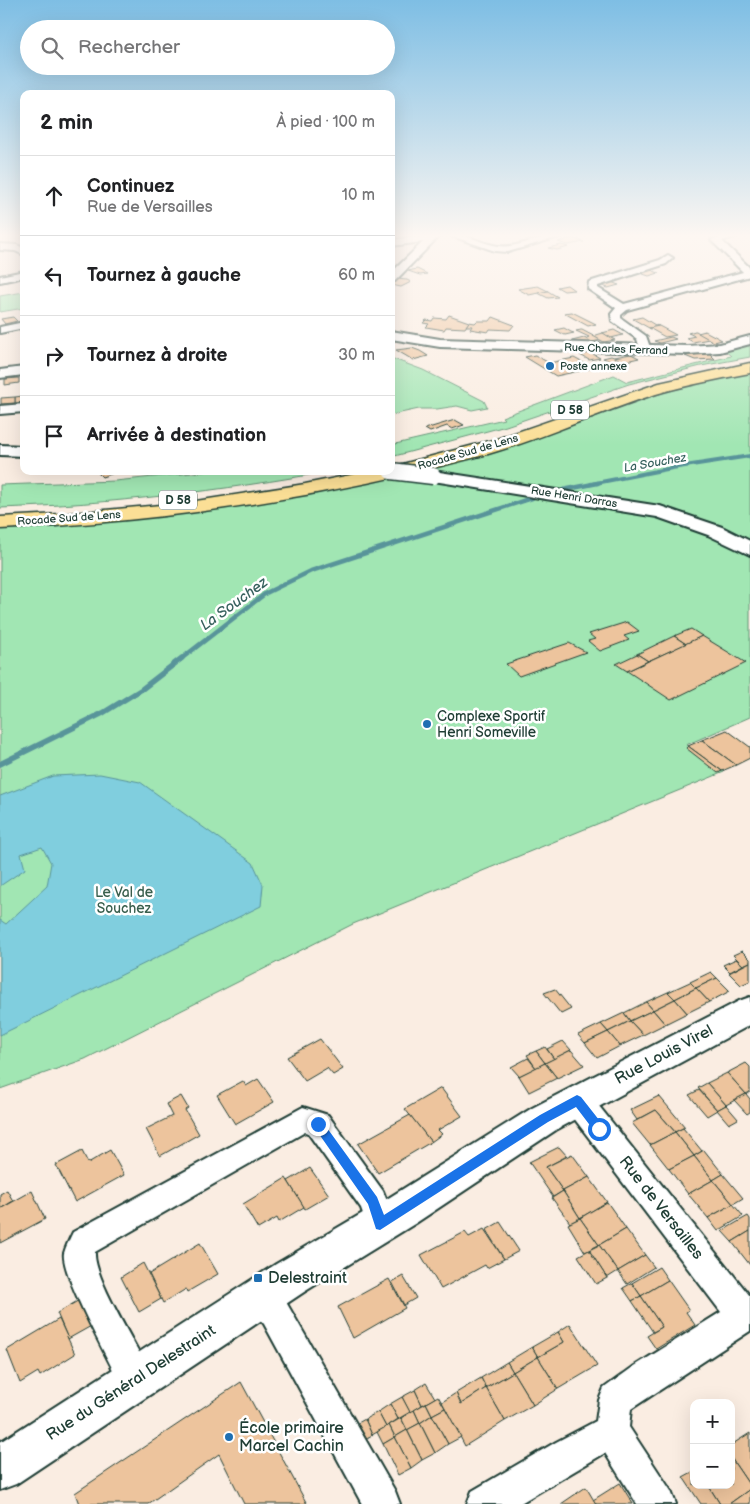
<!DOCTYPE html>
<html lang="fr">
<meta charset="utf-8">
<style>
:root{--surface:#fff;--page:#f2f2f2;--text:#202124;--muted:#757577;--line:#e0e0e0}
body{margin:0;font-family:"Balsamiq Sans",sans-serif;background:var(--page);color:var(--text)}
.controls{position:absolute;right:15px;bottom:15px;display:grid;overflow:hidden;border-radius:10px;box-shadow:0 5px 20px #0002}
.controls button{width:45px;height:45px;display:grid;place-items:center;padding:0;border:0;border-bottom:1px solid var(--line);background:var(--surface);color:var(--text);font:25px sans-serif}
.stop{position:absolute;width:15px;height:15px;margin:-11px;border:4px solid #1a73e8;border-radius:50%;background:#fff}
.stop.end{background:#1a73e8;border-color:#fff;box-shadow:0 1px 5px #0008}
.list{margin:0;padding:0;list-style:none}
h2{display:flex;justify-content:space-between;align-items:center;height:65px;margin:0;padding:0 20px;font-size:21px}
h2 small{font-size:16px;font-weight:400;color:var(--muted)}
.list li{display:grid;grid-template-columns:32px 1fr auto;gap:15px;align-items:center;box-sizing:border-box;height:80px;padding:0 20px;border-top:1px solid var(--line)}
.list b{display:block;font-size:19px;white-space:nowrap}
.list p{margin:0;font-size:16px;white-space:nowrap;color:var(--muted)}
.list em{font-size:16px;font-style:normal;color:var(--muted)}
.icon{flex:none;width:28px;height:28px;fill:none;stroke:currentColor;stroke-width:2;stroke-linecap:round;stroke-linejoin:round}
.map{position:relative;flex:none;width:750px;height:1504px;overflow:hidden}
.search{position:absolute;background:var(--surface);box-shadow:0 5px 20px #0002;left:20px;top:20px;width:375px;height:55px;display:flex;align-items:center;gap:12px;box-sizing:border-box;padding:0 18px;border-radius:28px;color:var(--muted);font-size:19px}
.panel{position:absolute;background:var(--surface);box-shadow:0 5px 20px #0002;left:20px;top:90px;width:375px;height:385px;border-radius:10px}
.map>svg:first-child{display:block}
.green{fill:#a1e6b3;stroke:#609274}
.water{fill:#80cede;stroke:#59949a}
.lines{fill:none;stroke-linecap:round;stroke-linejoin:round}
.stream-far2{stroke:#59949a;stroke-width:4}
.stream-far1{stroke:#59949a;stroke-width:4.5}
.stream{stroke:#59949a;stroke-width:5.5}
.building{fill:#edc49d;stroke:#1f3d34}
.minor-casing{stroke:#1f3d34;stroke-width:4}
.tertiary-casing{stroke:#1f3d34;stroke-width:4}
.trunk-casing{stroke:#1f3d34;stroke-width:3}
.minor{fill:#fff;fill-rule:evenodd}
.tertiary{fill:#fff;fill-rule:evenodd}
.trunk{fill:#fbdf96;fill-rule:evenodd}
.tertiary-bridge-casing{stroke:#1f3d34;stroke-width:19;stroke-linecap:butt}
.tertiary-bridge{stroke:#fff;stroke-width:16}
.route{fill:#1a73e8}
.poi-dot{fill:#1f6fb2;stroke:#fff;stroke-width:2}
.labels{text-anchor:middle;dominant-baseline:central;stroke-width:5;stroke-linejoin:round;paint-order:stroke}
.far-street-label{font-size:11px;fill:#1f3d34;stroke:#fff}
.far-poi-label{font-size:11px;fill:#1f3d34;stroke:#fff;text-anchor:start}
.shield{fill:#fff;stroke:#627771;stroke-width:1}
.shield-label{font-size:12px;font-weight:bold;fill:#1f3d34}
.far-water-label{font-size:12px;font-style:italic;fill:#37615e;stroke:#fff}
.poi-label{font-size:14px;fill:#1f3d34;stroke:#fff;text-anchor:start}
.park-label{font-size:14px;fill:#395f4d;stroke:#fff}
.water-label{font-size:15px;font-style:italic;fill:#37615e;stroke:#fff}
.near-street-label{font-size:16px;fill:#1f3d34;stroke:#fff}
.near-poi-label{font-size:16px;fill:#1f3d34;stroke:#fff;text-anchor:start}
</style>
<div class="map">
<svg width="750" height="1504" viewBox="0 0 750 1504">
<rect width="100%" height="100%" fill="#faede2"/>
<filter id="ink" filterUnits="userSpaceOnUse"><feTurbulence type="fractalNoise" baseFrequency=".02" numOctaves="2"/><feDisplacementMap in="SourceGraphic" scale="10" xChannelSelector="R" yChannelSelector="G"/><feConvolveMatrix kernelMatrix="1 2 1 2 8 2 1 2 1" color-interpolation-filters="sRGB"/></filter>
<g filter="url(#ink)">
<!-- green -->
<g class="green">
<path d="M 24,292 L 24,308 L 0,312 L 0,296 Z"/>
<path d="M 750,343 L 750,357 L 701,366 L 629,384 L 506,426 L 391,457 L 391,445 L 504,419 L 502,417 L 614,375 L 627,382 L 731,356 L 724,350 Z"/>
<path d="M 391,358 L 423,370 L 484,401 L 487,407 L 472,410 L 457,406 L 437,409 L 419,409 L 391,415 Z"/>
<path d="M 750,372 L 750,717 L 686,745 L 724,772 L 353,924 L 85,1059 L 0,1089 L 0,528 C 27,527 51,530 78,523 L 240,506 L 319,493 L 395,477 L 541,436 L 665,392 L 718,378 Z"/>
<path d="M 211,471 L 331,471 C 222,491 111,504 0,508 L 0,485 L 115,481 Z"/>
</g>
<!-- water -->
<path class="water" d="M 100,774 L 140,782 L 253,863 L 263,885 L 261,906 L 0,1035 L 0,920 L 6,924 L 47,886 L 51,863 L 42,847 L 21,854 L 25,869 L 0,886 L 0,796 L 53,776 Z"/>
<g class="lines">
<!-- stream-far2 -->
<path class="stream-far2" d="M 591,484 L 672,468 L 750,456"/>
<!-- stream-far1 -->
<g class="stream-far1">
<path d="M 563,490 L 598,483"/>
<path d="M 181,659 L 266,593 L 311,571 L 532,498"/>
</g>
<!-- stream -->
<path class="stream" d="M 0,764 L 103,713 L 142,689 L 182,658"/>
</g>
<!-- building -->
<g class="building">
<path d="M 572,238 L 584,242 L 568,245 L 558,242 Z"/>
<path d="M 561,245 L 569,247 L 557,250 L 548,248 Z"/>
<path d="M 417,269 L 427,274 L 420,275 L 408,271 Z"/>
<path d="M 651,270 L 659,273 L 649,276 L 640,273 Z"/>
<path d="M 396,279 L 407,280 L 411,282 L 401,287 L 391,285 Z"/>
<path d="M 611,282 L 619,285 L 608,288 L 600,285 Z"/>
<path d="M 567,285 L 574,290 L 564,291 L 557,287 Z"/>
<path d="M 538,286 L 548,291 L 529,295 L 518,289 Z"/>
<path d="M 548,291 L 551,293 L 558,297 L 548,298 L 538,293 Z"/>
<path d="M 572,312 L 596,324 L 588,326 L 564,313 Z"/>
<path d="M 449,315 L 469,322 L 465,328 L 446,327 L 444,330 L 426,327 L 429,324 L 423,323 L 426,320 L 432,321 L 434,318 L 446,319 Z"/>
<path d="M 13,317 L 17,321 L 5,324 L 1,319 Z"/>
<path d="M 493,317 L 514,325 L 510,330 L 490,329 L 488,332 L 470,329 L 472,326 L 466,326 L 469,322 L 475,323 L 477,321 L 490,321 Z"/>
<path d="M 642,317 L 655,325 L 659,326 L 649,328 L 633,319 Z"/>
<path d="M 659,326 L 676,335 L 665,337 L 649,328 Z"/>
<path d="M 564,328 L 571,332 L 574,333 L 565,335 L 555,330 Z"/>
<path d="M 581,330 L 582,330 L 601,340 L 592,342 L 585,339 L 589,337 L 576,331 Z"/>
<path d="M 614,330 L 623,335 L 611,338 L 602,333 Z"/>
<path d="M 695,331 L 696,331 L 709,339 L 693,342 L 686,338 L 695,336 L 688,333 Z"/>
<path d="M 705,331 L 722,340 L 714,342 L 698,333 Z"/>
<path d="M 603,333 L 611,338 L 615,340 L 604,342 L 593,336 Z"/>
<path d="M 671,337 L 676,339 L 660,343 L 654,341 Z"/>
<path d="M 584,338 L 592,342 L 580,345 L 572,341 Z"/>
<path d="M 412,348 L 420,351 L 428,356 L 413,360 L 396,350 Z"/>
<path d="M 591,353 L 600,358 L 589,360 L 580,355 Z"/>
<path d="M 709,353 L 715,359 L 695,360 L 685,356 Z"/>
<path d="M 631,354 L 639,358 L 622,362 L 614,357 Z"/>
<path d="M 535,355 L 549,363 L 574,358 L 593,368 L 556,376 L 525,357 Z"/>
<path d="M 611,356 L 614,357 L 622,361 L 613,363 L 603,358 Z"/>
<path d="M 19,378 L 19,383 L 5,385 L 5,379 Z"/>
<path d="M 22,396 L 24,396 L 24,402 L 15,403 L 15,397 Z"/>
<path d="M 15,397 L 15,403 L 1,404 L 1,398 Z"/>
<path d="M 455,420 L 464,425 L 452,429 L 447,426 L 430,432 L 425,429 Z"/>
<path d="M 96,471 L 116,471 L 117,472 L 102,477 Z"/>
<path d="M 627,622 L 639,631 L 624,636 L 629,640 L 600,651 L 588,641 L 595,639 L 589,634 Z"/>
<path d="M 691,629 L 702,636 L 686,644 L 674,636 Z"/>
<path d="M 674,636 L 686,644 L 648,661 L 637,654 Z"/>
<path d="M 702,636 L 746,663 L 671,700 L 627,671 Z"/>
<path d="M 569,643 L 586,652 L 519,676 L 506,664 Z"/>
<path d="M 637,654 L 648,661 L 627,671 L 616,664 Z"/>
<path d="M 727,730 L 750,747 L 750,758 L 736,765 L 702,740 Z"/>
<path d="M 702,740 L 736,765 L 722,771 L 688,746 Z"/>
<path d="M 688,746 L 722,771 L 718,773 L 686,748 Z"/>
<path d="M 742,951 L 750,959 L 750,962 L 743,965 L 733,955 Z"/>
<path d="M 736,959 L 743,965 L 730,972 L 723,965 Z"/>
<path d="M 750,962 L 750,981 L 741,985 L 729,973 Z"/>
<path d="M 711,972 L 717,978 L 696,988 L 690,982 Z"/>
<path d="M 717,978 L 730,991 L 709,1002 L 696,988 Z"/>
<path d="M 690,982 L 696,988 L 675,999 L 668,992 Z"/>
<path d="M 696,988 L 709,1002 L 687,1013 L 675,999 Z"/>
<path d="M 555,989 L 571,1009 L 561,1014 L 544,993 Z"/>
<path d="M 668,992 L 675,999 L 653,1010 L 646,1002 Z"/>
<path d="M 675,999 L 687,1013 L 665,1024 L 653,1010 Z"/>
<path d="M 646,1002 L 653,1010 L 630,1021 L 624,1013 Z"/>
<path d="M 653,1010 L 665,1024 L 643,1035 L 630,1021 Z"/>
<path d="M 624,1013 L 630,1021 L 608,1032 L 601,1024 Z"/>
<path d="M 630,1021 L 643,1035 L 620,1046 L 608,1032 Z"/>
<path d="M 601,1024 L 608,1032 L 585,1043 L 578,1035 Z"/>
<path d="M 608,1032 L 620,1046 L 597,1058 L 585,1043 Z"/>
<path d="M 320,1039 L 343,1069 L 333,1075 L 327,1068 L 305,1081 L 287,1057 Z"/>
<path d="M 563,1041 L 571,1050 L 554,1059 L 547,1049 Z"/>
<path d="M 545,1047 L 554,1059 L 545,1063 L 536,1051 Z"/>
<path d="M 571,1050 L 584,1065 L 557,1078 L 545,1063 Z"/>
<path d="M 536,1051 L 545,1063 L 536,1068 L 527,1055 Z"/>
<path d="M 528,1058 L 536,1068 L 519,1076 L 511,1067 Z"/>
<path d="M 545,1063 L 557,1078 L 529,1092 L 519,1076 Z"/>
<path d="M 746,1063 L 750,1067 L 750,1092 L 746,1094 L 727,1073 Z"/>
<path d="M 727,1073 L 746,1094 L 726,1105 L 707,1083 Z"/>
<path d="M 258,1079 L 274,1102 L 235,1124 L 217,1095 L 243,1081 L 246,1086 Z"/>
<path d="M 707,1083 L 726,1105 L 717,1110 L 698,1088 Z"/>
<path d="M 441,1088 L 462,1116 L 438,1130 L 442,1134 L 431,1142 L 405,1109 Z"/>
<path d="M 699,1090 L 717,1110 L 707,1116 L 689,1095 Z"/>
<path d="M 746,1094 L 750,1099 L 750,1112 L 747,1114 L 734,1100 Z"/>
<path d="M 181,1096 L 188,1108 L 185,1110 L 199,1134 L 160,1156 L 146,1129 L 172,1116 L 166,1104 Z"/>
<path d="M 659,1096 L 685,1127 L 675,1132 L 656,1110 L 637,1120 L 630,1110 Z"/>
<path d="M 726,1105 L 738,1119 L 729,1124 L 717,1110 Z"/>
<path d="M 656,1110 L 675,1132 L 650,1145 L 632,1123 Z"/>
<path d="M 410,1115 L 431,1142 L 378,1173 L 358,1144 Z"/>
<path d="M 683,1128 L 702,1151 L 694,1156 L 675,1132 Z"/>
<path d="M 675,1132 L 694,1156 L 669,1169 L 650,1145 Z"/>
<path d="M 559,1147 L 567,1156 L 546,1167 L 563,1191 L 553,1197 L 529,1162 Z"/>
<path d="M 110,1150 L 124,1175 L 75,1202 L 56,1165 L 82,1151 L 88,1163 Z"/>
<path d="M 704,1150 L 723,1174 L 713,1180 L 694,1156 Z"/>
<path d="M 572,1154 L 589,1177 L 563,1191 L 546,1167 Z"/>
<path d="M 694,1156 L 713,1180 L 688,1194 L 669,1169 Z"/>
<path d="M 310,1168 L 329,1195 L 305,1209 L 288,1181 Z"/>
<path d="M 723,1174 L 743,1198 L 733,1204 L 713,1180 Z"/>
<path d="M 589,1177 L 607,1202 L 580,1218 L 563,1191 Z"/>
<path d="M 286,1178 L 304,1207 L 279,1222 L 277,1218 L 258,1229 L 243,1204 Z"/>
<path d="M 713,1180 L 733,1204 L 708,1218 L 688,1194 Z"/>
<path d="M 7,1190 L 13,1201 L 0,1209 L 0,1194 Z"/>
<path d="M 32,1191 L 45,1219 L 0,1243 L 0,1209 Z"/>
<path d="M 563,1191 L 580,1218 L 570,1223 L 552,1198 Z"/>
<path d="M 607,1202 L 626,1229 L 599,1245 L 580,1218 Z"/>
<path d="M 733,1204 L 743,1216 L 718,1231 L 708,1218 Z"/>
<path d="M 748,1216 L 750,1219 L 750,1231 L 732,1242 L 722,1231 Z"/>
<path d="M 580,1218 L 599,1245 L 585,1252 L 568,1224 Z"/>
<path d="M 500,1222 L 519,1251 L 504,1259 L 486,1230 Z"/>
<path d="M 484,1229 L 504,1259 L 487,1268 L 485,1265 L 441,1289 L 421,1255 L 465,1232 L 469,1237 Z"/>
<path d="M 626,1229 L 645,1255 L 618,1271 L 599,1245 Z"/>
<path d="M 750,1231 L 750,1265 L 732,1242 Z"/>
<path d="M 200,1243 L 218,1274 L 187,1292 L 186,1289 L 163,1303 L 149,1274 Z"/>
<path d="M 599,1245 L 618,1271 L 607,1278 L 589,1250 Z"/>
<path d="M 589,1250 L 607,1278 L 596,1284 L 578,1256 Z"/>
<path d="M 645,1255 L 654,1267 L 627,1284 L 618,1271 Z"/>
<path d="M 143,1263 L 161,1299 L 139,1312 L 121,1277 Z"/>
<path d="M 659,1267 L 668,1280 L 641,1296 L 632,1283 Z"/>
<path d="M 403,1276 L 416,1298 L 404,1305 L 392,1282 Z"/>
<path d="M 389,1279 L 405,1308 L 353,1338 L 338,1307 Z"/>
<path d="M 668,1280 L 689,1310 L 686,1312 L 695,1325 L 656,1349 L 647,1336 L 662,1327 L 641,1296 Z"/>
<path d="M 632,1283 L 641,1296 L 632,1301 L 623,1288 Z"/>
<path d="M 641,1296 L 662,1327 L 653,1332 L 632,1301 Z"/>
<path d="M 81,1299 L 93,1325 L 68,1339 L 57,1313 Z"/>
<path d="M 59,1319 L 75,1354 L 40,1376 L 38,1372 L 20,1383 L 7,1350 Z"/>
<path d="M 570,1324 L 597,1366 L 558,1389 L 538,1357 L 564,1342 L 558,1332 Z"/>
<path d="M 558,1332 L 564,1342 L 538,1357 L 532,1347 Z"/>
<path d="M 532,1347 L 538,1357 L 513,1372 L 507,1362 Z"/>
<path d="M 538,1357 L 558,1389 L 533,1405 L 513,1372 Z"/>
<path d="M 507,1362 L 513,1372 L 486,1388 L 481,1378 Z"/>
<path d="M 513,1372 L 533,1405 L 505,1421 L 486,1388 Z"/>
<path d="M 481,1378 L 486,1388 L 461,1404 L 456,1393 Z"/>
<path d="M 241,1382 L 307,1504 L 244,1504 L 219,1454 L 148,1504 L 79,1504 L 75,1493 Z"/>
<path d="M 426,1383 L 435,1398 L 422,1405 L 415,1390 Z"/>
<path d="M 486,1388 L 505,1421 L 465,1446 L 442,1402 L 456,1393 L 461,1404 Z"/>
<path d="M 415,1390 L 422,1405 L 410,1413 L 402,1397 Z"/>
<path d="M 438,1396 L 445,1408 L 432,1415 L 426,1403 Z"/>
<path d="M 402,1397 L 410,1412 L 398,1419 L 390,1404 Z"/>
<path d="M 426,1403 L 432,1415 L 420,1423 L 414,1410 Z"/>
<path d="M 390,1404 L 398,1419 L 386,1427 L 378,1412 Z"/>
<path d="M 445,1408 L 461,1437 L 448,1444 L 432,1415 Z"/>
<path d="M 414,1410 L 420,1423 L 407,1430 L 401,1418 Z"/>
<path d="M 378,1412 L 386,1427 L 372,1435 L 365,1419 Z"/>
<path d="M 432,1415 L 448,1444 L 435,1453 L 420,1423 Z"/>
<path d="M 401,1418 L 407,1430 L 395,1437 L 389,1425 Z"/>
<path d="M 365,1419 L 372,1435 L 359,1443 L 351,1427 Z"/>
<path d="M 420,1423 L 435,1453 L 422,1460 L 407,1430 Z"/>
<path d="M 389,1425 L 395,1437 L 383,1444 L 377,1432 Z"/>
<path d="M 407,1430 L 422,1460 L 411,1468 L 395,1437 Z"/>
<path d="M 750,1433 L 750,1486 L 731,1458 L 731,1445 Z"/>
<path d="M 395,1437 L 411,1468 L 398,1475 L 383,1444 Z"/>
<path d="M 731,1458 L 750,1486 L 750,1489 L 729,1504 L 720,1504 L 708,1485 L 731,1485 Z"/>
<path d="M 694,1471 L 694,1485 L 708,1485 L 720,1504 L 701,1504 L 683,1477 Z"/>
<path d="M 620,1483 L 633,1504 L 596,1504 L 593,1500 Z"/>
<path d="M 586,1487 L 596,1504 L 561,1504 Z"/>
<path d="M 750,1489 L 750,1504 L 729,1504 Z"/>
</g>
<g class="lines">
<!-- minor casing -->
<g class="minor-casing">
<g id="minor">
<path d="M 430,235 L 440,235 L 395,281 L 391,282 L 391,273 L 423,242 L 391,246 L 391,240 Z"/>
<path d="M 449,235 C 467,233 482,244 499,246 C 520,249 542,233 565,235 L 508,252 L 495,251 Z"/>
<path d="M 725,235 L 739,235 L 722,241 L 750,268 L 750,276 L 627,310 L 621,315 L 621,318 L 646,336 L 651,350 L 649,352 L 641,352 L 637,339 L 612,321 L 611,314 L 616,308 L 588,289 L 589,282 L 660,260 L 668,255 L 673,258 L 666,264 L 598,286 L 598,288 L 624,304 L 743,272 L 711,240 Z"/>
<path d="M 0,244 L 17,245 L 24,248 L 24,255 L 15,251 L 0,250 Z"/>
<path d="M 24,271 L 24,277 L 0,282 L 0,276 Z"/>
<path d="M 24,322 L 24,328 L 0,333 L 0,327 Z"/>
<path d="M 24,367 L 24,375 L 0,378 L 0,370 Z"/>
<path d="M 24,404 L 24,412 L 0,414 L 0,406 Z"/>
<path d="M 577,1088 L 587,1091 L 750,1296 L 750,1331 L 631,1409 L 629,1427 L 671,1491 L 676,1504 L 637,1504 L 605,1453 L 519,1504 L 467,1504 L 472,1491 L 556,1442 L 596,1421 L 599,1400 L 604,1388 L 633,1367 L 721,1312 L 567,1109 L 563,1100 L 567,1091 Z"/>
<path d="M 303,1107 L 328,1115 L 383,1191 L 396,1224 L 392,1234 L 381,1238 L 370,1234 L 361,1208 L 308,1133 L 305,1132 L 95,1252 C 93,1279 140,1350 153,1379 L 148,1391 L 136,1396 L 124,1391 C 113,1368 60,1273 64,1253 C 66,1246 70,1238 73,1232 Z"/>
<path d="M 262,1282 L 273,1287 L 286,1302 L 395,1491 L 400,1504 L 362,1504 L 264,1324 L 251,1309 L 246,1298 L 251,1287 Z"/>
</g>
</g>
<!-- tertiary casing -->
<g class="tertiary-casing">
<g id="tertiary">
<path d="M 391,331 L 440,339 L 687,346 L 720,344 L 750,336 L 750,344 L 720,352 L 687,354 L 440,347 L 391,339 Z"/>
<path d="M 0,445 L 24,446 L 24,456 L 0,455 Z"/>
<path d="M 433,471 L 660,506 L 722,527 L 750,541 L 750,555 L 708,535 L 657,517 L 427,480 L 424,476 L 427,472 Z"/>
<path d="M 750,997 L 750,1025 L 556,1130 L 416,1223 L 304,1292 L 16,1484 L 0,1490 L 0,1442 L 276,1264 L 390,1197 L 532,1108 L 739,1001 Z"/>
</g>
</g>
<!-- trunk casing -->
<g class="trunk-casing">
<path id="trunk" d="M 750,363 L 750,373 C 718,379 687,385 656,394 C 599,412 545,438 488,454 C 328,497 166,522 0,529 L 0,517 L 61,514 L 183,503 L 305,484 L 371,471 L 391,471 L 391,467 L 497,439 L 659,383 Z"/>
</g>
<!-- minor -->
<use href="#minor" class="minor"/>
<!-- tertiary -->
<use href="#tertiary" class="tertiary"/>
<!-- trunk -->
<use href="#trunk" class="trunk"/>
<!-- tertiary-bridge casing -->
<g class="tertiary-bridge-casing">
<path id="tertiary-bridge" d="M 391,471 L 433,476"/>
</g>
<!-- tertiary-bridge -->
<use href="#tertiary-bridge" class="tertiary-bridge"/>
</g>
</g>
<!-- sky -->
<linearGradient id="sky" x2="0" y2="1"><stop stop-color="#7ebee4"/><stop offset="0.53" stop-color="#fdf7f2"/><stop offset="1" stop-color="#fdf7f2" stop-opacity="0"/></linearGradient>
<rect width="750" height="445" fill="url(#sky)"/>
<!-- route -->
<path class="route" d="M 577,1095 L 581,1097 L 603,1125 L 605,1129 L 603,1132 L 595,1132 L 576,1107 L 548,1122 L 380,1230 L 376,1229 L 368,1204 L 312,1124 L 314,1121 L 322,1121 L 377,1197 L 384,1215 L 540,1115 Z"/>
<!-- markers -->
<g class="poi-dot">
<circle cx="550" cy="366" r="5"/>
<circle cx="427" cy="724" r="5"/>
<rect x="253" y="1273" width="10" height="10" rx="2.5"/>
<circle cx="229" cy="1437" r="5"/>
</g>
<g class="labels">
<!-- far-street labels -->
<g class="far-street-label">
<text transform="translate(616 349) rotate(2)">Rue Charles Ferrand</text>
<text transform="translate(468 452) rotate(-16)">Rocade Sud de Lens</text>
<text transform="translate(574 497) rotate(9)">Rue Henri Darras</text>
<text transform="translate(69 518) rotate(-4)">Rocade Sud de Lens</text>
</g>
<!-- far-poi labels -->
<g class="far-poi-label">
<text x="560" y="366">Poste annexe</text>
</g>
<!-- shield labels -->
<g class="shield">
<rect x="551" y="400.5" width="38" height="19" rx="4"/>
<rect x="159" y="490.5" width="38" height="19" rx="4"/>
</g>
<g class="shield-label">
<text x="570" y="410">D 58</text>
<text x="178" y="500">D 58</text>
</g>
<!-- far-water labels -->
<g class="far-water-label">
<text transform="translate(655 463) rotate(-10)">La Souchez</text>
</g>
<!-- poi labels -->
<g class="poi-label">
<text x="437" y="716">Complexe Sportif<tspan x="437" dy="16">Henri Someville</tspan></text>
</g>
<!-- park labels -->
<g class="park-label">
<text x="124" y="892">Le Val de<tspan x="124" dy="16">Souchez</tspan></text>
</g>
<!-- water labels -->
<g class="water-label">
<text transform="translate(234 604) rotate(-36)">La Souchez</text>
</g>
<!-- near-street labels -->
<g class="near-street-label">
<text transform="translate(664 1055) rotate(-28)">Rue Louis Virel</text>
<text transform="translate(661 1208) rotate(52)">Rue de Versailles</text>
<text transform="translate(131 1383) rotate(-33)">Rue du Général Delestraint</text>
</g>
<!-- near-poi labels -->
<g class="near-poi-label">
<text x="268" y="1278">Delestraint</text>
<text x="239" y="1428">École primaire<tspan x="239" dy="18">Marcel Cachin</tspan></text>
</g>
</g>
</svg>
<div class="controls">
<button>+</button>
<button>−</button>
</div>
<div class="stop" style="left:599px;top:1129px"></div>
<div class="stop end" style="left:318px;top:1124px"></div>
<div class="search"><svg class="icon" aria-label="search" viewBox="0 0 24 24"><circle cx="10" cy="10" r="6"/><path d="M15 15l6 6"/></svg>Rechercher</div>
<section class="panel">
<h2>2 min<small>À pied · 100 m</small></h2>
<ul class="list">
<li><svg class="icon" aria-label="ahead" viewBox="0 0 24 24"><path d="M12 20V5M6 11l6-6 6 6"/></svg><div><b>Continuez</b><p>Rue de Versailles</p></div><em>10 m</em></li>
<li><svg class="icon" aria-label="left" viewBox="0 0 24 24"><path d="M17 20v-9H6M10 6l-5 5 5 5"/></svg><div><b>Tournez à gauche</b></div><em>60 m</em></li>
<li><svg class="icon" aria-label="right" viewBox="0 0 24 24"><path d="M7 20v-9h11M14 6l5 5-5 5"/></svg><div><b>Tournez à droite</b></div><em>30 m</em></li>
<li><svg class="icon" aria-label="arrive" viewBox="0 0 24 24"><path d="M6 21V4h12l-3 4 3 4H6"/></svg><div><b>Arrivée à destination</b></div></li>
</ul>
</section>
</div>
